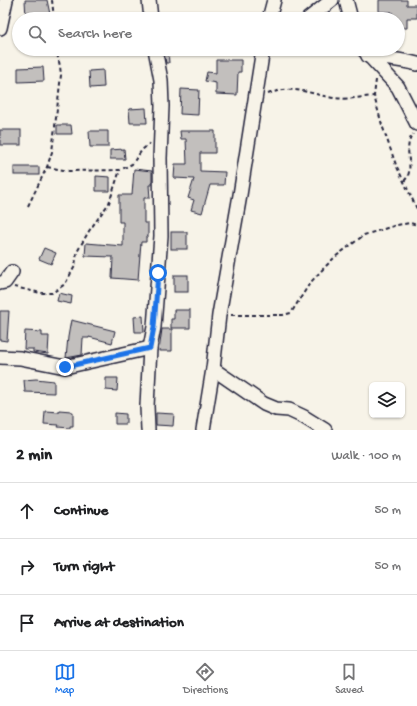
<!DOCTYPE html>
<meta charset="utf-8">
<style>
:root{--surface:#fff;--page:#f6f6f6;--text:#202124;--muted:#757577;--line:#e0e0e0;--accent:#1a73e8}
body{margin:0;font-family:"Gochi Hand",sans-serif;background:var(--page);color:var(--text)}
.controls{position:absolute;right:12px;bottom:12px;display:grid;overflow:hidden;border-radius:6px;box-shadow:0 1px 3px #0004}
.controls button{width:36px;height:36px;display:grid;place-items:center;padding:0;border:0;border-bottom:1px solid var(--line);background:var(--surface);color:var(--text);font:20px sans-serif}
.stop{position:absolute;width:12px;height:12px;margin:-9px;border:3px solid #1a73e8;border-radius:50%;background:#fff}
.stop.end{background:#1a73e8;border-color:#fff;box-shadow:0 1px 4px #0008}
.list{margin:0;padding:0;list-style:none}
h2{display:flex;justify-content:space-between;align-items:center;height:52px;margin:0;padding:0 16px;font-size:17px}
h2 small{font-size:13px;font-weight:400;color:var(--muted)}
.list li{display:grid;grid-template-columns:26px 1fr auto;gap:12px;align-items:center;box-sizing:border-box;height:56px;padding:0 16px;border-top:1px solid var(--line)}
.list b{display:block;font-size:15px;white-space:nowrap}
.list em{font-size:13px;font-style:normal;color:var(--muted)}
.icon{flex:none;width:22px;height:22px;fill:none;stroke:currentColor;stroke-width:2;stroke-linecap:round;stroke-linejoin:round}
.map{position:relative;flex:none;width:417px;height:430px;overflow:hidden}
.search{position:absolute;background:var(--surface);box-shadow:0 1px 3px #0004;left:12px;right:12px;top:12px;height:44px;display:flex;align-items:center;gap:10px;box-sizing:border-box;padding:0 14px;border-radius:22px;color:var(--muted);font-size:15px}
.sheet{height:220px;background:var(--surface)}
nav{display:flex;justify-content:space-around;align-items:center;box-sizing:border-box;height:56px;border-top:1px solid var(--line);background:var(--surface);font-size:11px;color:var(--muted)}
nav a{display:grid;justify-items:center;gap:2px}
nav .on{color:var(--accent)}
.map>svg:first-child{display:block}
.building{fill:#c2bfbd;stroke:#22223b}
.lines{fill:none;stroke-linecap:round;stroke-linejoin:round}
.minor-casing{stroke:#22223b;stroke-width:16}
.path{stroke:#22223b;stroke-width:2;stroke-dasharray:4 3;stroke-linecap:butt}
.minor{stroke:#f7f3e8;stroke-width:13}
.route{stroke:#1a73e8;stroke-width:5}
</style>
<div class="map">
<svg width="417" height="430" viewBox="0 0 417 430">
<rect width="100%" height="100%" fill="#f7f3e8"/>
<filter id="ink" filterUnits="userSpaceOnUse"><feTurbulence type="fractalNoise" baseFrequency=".025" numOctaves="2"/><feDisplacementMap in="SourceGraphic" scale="8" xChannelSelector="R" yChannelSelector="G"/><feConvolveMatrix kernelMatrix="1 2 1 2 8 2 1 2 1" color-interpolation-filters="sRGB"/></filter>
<g filter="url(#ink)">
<!-- building -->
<g class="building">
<path d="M 25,0 L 47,0 L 51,19 L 26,19 Z"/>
<path d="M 379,0 L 407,0 L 407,5 L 417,5 L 417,18 L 407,18 L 407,28 L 399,28 L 398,19 L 392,19 L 392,12 L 379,12 Z"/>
<path d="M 163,49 L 168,49 L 169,63 L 166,63 Z"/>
<path d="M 216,60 L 241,60 L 241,72 L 238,72 L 237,95 L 216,94 L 216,83 L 205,81 L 207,72 L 216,73 Z"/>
<path d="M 43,67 L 44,81 L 18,82 L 18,68 Z"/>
<path d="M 103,70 L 104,87 L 90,88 L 89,71 Z"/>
<path d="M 181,89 L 199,90 L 198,115 L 180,114 Z"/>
<path d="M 146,108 L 147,123 L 130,123 L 129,109 Z"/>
<path d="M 57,125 L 71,125 L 72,134 L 57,134 Z"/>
<rect x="0" y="130" width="21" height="15"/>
<path d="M 89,131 L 108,131 L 108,147 L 90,147 Z"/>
<path d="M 180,131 L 215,131 L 215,153 L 200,153 L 200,171 L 225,172 L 224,185 L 210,185 L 202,213 L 191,210 L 194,200 L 188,198 L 194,179 L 174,178 L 175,164 L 187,164 L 186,139 L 181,139 Z"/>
<path d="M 124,149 L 125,159 L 110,159 L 110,150 Z"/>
<rect x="14" y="167" width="25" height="8"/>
<path d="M 134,169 L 152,171 L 152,185 L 149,185 L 150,198 L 144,198 L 144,223 L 148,223 L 148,237 L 146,237 L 146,242 L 141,242 L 138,280 L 112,278 L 113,257 L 85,256 L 86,243 L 123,246 L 123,222 L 119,222 L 119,195 L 132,195 Z"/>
<path d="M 96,176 L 110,177 L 110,191 L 96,191 Z"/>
<rect x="171" y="232" width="16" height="17"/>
<path d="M 44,248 L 56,253 L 51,264 L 39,259 Z"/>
<rect x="174" y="275" width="14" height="17"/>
<path d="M 59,293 L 72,296 L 71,304 L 57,301 Z"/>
<path d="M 174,310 L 190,310 L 190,328 L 171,328 L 171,319 L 174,319 Z"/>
<path d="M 0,311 L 9,311 L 7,341 L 0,340 Z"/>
<path d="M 143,316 L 144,332 L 135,332 L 134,317 Z"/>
<path d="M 71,320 L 115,331 L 112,343 L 89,337 L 89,338 L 83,338 L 82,355 L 66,358 L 68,337 Z"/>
<path d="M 162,329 L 172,329 L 172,351 L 159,351 Z"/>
<path d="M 25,331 L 42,332 L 42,336 L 49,336 L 48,354 L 33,352 L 33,349 L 24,349 Z"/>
<path d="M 106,378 L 118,378 L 117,391 L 106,390 Z"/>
<path d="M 36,379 L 54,381 L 54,393 L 25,392 L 24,380 Z"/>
<path d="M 59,410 L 71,411 L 71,412 L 73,412 L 73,426 L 70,426 L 70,428 L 58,427 L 59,425 L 44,424 L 45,411 L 59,412 Z"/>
<path d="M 115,413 L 126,414 L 126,424 L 115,424 Z"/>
<path d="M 156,413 L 174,414 L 173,426 L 156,425 Z"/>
</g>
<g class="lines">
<!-- minor casing -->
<g class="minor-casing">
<g id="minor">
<path d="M 149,0 L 151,19"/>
<path d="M 346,0 L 351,19"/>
<path d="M 269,19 L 274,0"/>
<path d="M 308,19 L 332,0"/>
<path d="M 0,28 L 6,0"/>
<path d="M 363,49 L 398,87 L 417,124"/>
<path d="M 368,56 C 385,59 401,59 417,64"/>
<path d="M 0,283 L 5,282 L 12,272"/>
<path d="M 0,357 L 20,358 L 65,367 L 150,348"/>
<path d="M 213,369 L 264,404 L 276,409 L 289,410 L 304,417 L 325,430"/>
<path d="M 148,430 L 147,406 L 150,348 L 154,327 L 161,236 L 160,158 L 162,106 L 161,80 L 155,49"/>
<path d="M 203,430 L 213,369 L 219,315 L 240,195 L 263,49"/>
</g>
</g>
<!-- path -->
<g class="path">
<path d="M 52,0 L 54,19"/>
<path d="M 376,80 L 374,96 L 382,125 L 396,165 L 417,209"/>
<path d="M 268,94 C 292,84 310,94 334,98 C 347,100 361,97 374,96"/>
<path d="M 47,167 L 69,171 L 120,170 L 132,164 L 142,150 L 150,143"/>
<path d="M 404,181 C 417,169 401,150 413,134"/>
<path d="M 28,206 L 47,167 L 52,152 L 61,75 L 60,66 L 56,49"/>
<path d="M 14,287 L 41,293 L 52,293 L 65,284 L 75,266 L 77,252 L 89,231 L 109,203 L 120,170"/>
<path d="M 231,315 L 283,315 L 291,313 L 310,283 L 323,269 L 335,257 L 364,235 L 397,225 L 410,223 L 417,225"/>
</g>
<!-- minor -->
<use href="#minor" class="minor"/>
</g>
</g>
<g class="lines" filter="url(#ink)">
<!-- route -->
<path class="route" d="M 65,367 L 150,348 L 154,327 L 158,273"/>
</g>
</svg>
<div class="controls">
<button><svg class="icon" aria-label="layers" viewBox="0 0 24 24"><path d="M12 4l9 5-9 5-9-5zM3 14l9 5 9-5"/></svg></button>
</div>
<div class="stop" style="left:158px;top:273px"></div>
<div class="stop end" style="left:65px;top:367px"></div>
<div class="search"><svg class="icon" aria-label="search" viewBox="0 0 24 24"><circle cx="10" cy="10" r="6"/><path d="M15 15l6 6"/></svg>Search here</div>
</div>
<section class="sheet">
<h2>2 min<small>Walk · 100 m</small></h2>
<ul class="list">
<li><svg class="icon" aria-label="ahead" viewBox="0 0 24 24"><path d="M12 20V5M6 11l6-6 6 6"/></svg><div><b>Continue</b></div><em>50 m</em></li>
<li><svg class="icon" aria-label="right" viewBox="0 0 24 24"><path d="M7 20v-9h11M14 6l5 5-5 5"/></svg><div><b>Turn right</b></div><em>50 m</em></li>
<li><svg class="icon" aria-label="arrive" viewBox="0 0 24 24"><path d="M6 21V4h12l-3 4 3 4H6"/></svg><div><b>Arrive at destination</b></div></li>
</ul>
</section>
<nav>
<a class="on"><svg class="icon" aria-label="map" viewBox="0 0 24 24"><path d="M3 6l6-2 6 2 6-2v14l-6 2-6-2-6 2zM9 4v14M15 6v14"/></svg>Map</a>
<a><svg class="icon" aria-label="directions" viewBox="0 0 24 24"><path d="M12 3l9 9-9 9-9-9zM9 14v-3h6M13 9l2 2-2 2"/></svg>Directions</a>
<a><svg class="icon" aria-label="saved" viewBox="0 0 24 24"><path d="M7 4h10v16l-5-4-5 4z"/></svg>Saved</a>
</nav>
